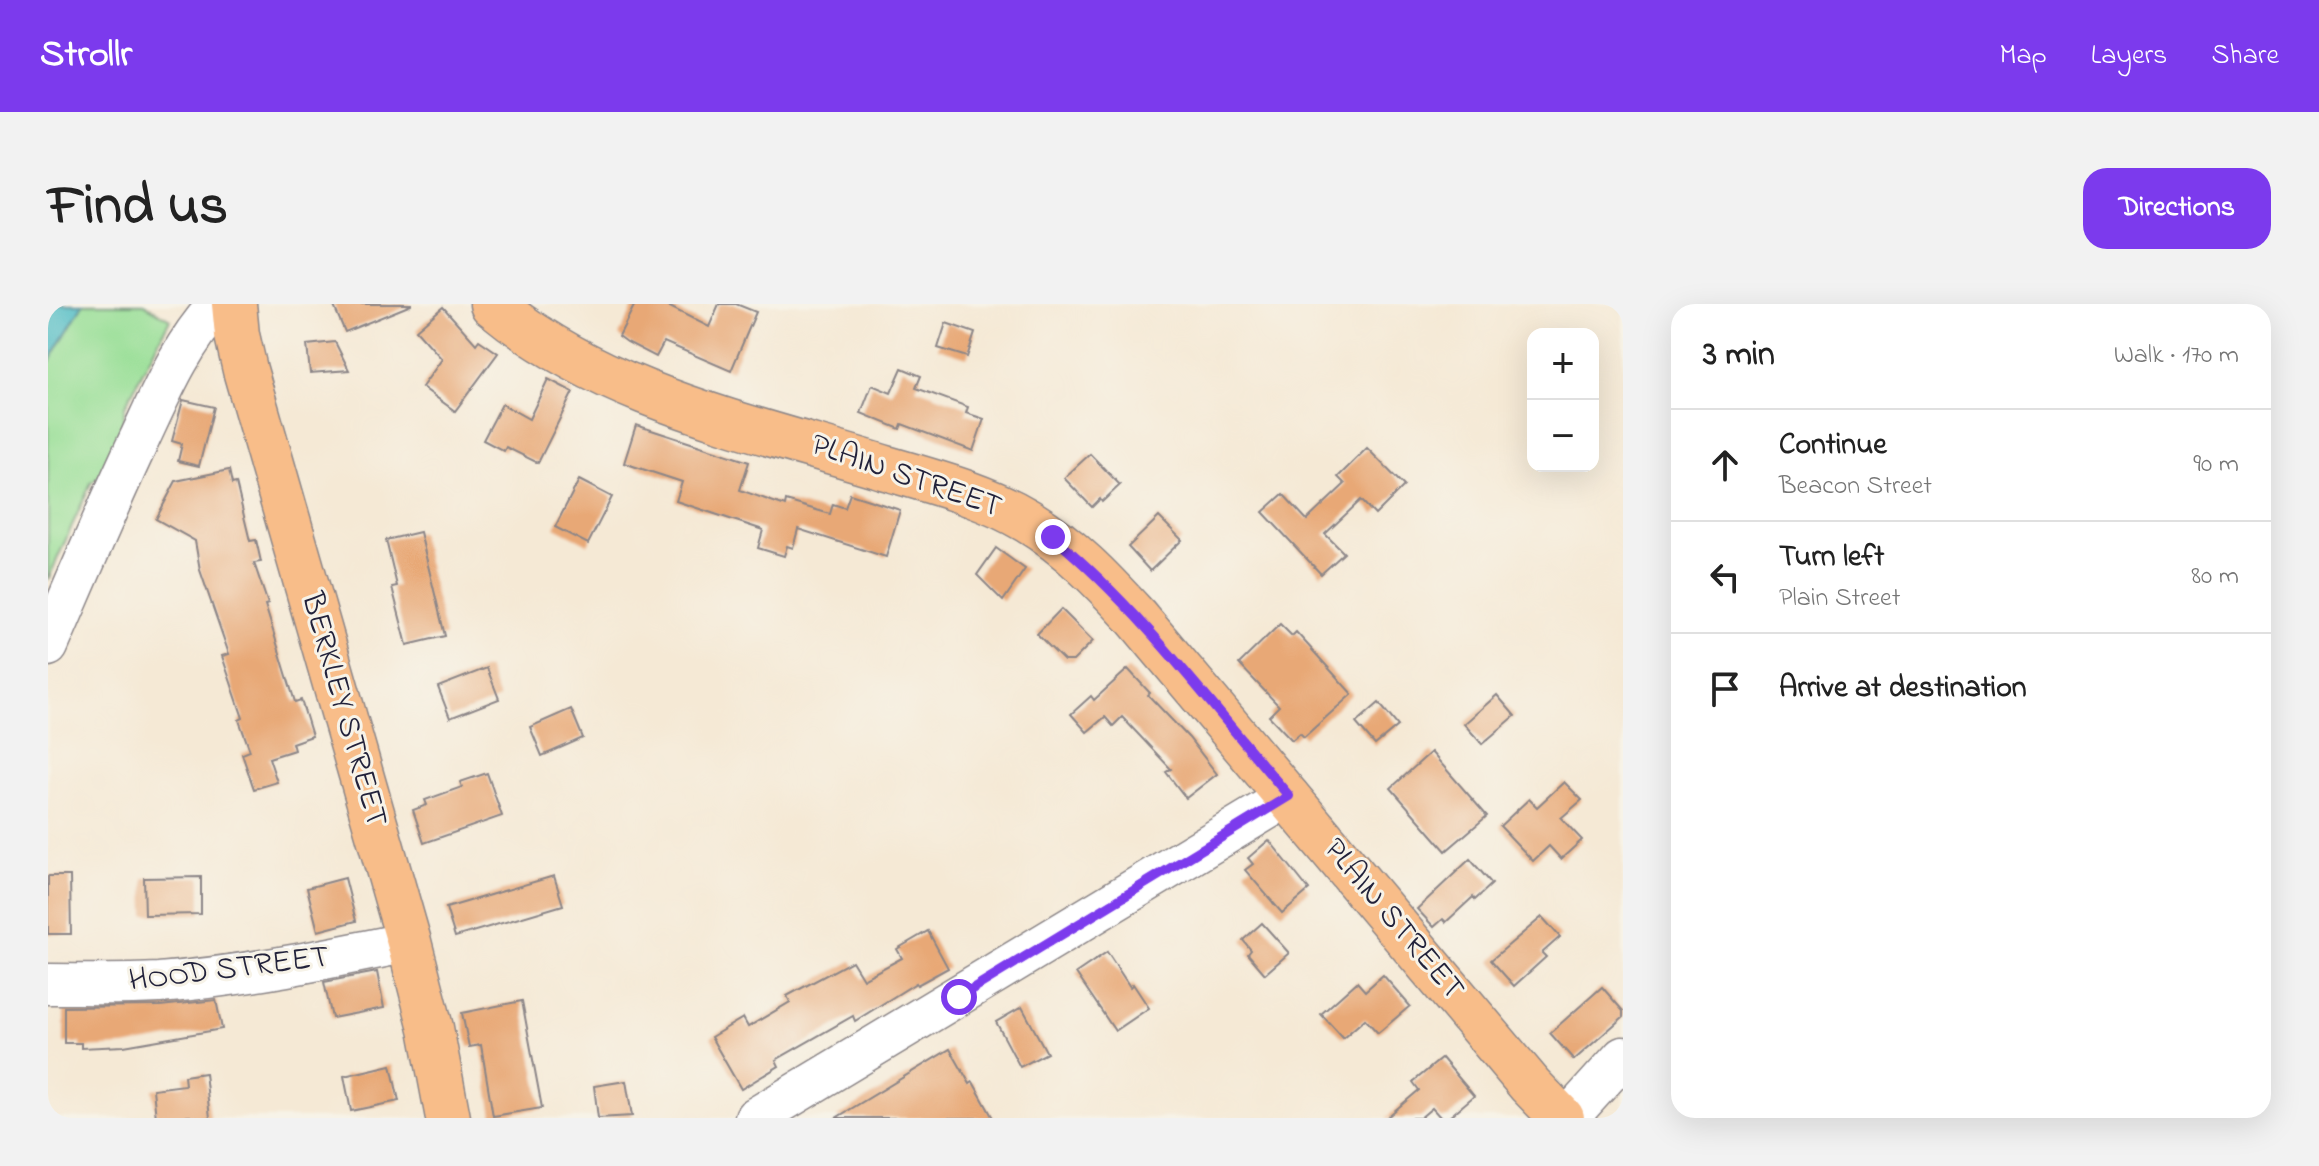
<!DOCTYPE html>
<meta charset="utf-8">
<style>
:root{--surface:#fff;--page:#f2f2f2;--text:#222;--muted:#767676;--line:#e0e0e0;--accent:#7c3aed}
body{margin:0;font-family:"Indie Flower",sans-serif;background:var(--page);color:var(--text)}
.controls{position:absolute;right:24px;top:24px;display:grid;overflow:hidden;border-radius:16px;box-shadow:0 8px 32px #0002}
.controls button{width:72px;height:72px;display:grid;place-items:center;padding:0;border:0;border-bottom:2px solid var(--line);background:var(--surface);color:var(--text);font:40px sans-serif}
.stop{position:absolute;width:24px;height:24px;margin:-18px;border:6px solid #7c3aed;border-radius:50%;background:#fff}
.stop.end{background:#7c3aed;border-color:#fff;box-shadow:0 2px 8px #0008}
.list{margin:0;padding:0;list-style:none}
h2{display:flex;justify-content:space-between;align-items:center;height:104px;margin:0;padding:0 32px;font-size:34px}
h2 small{font-size:26px;font-weight:400;color:var(--muted)}
.list li{display:grid;grid-template-columns:52px 1fr auto;gap:24px;align-items:center;box-sizing:border-box;height:112px;padding:0 32px;border-top:2px solid var(--line)}
.list b{display:block;font-size:30px;white-space:nowrap}
.list p{margin:0;font-size:26px;white-space:nowrap;color:var(--muted)}
.list em{font-size:26px;font-style:normal;color:var(--muted)}
.icon{flex:none;width:44px;height:44px;fill:none;stroke:currentColor;stroke-width:2;stroke-linecap:round;stroke-linejoin:round}
.map{position:relative;flex:none;width:1575px;height:814px;overflow:hidden;border-radius:24px}
header{display:flex;align-items:center;gap:48px;box-sizing:border-box;height:112px;padding:0 40px;background:var(--accent);color:#fff}
header strong{font-size:38px}
nav{display:flex;gap:44px;margin-inline-start:auto;font-size:28px}
.intro{display:flex;align-items:center;justify-content:space-between;box-sizing:border-box;height:192px;padding:0 48px}
h1{margin:0;font-size:56px}
.button{padding:20px 36px;border-radius:24px;background:var(--accent);color:#fff;font-size:28px;font-weight:700}
main{display:flex;gap:48px;padding:0 48px}
aside{flex:1;background:var(--surface);border-radius:24px;box-shadow:0 8px 32px #0002}
.map>svg:first-child{display:block}
.green{fill:#99df97;stroke:#5e8069;stroke-width:2}
.water{fill:#4ebcc5;stroke:#386f80;stroke-width:2}
.building{fill:#e8a876}
.lines{fill:none;stroke-linecap:round;stroke-linejoin:round}
.minor-casing{stroke:#8c8688;stroke-width:43}
.major-casing{stroke:#8c8688;stroke-width:47}
.minor{stroke:#fff;stroke-width:40}
.major{stroke:#f8bd89;stroke-width:44}
.route{stroke:#7c3aed;stroke-width:10}
.labels{text-anchor:middle;dominant-baseline:central;stroke-width:6;stroke-linejoin:round;paint-order:stroke}
.street-label{font-size:32px;fill:#22223b;stroke:#f7f3e8}
</style>
<header>
<strong>Strollr</strong>
<nav><a>Map</a><a>Layers</a><a>Share</a></nav>
</header>
<div class="intro"><h1>Find us</h1><a class="button">Directions</a></div>
<main>
<div class="map">
<svg width="1575" height="814" viewBox="0 0 1575 814">
<rect width="100%" height="100%" fill="#f7f3e8"/>
<filter id="ink" filterUnits="userSpaceOnUse"><feTurbulence type="fractalNoise" baseFrequency=".0125" numOctaves="2"/><feDisplacementMap in="SourceGraphic" scale="16" xChannelSelector="R" yChannelSelector="G"/><feConvolveMatrix kernelMatrix="1 2 1 2 8 2 1 2 1" color-interpolation-filters="sRGB"/></filter>
<filter id="wash" filterUnits="userSpaceOnUse"><feTurbulence type="fractalNoise" baseFrequency=".006" numOctaves="4" result="noise"/><feDisplacementMap in="SourceGraphic" scale="32" xChannelSelector="R" yChannelSelector="G"/><feGaussianBlur stdDeviation="1.8" result="paint"/><feColorMatrix in="noise" values="0 0 0 0 0 0 0 0 0 0 0 0 0 0 0 0 0 1.4 0 .05"/><feComposite in="paint" operator="in"/></filter>
<g filter="url(#wash)">
<rect width="100%" height="100%" fill="#f5e9d5"/>
<!-- green -->
<path class="green" d="M 35,0 L 96,0 L 122,15 L 77,102 L 73,132 L 57,169 L 43,179 L 0,276 L 0,60 Z"/>
<!-- water -->
<path class="water" d="M 0,0 L 35,0 L 0,60 Z"/>
<g id="blocks">
<!-- building -->
<g class="building">
<path d="M 285,0 L 363,0 L 363,1 L 297,28 Z"/>
<path d="M 587,0 L 616,0 L 661,23 L 671,0 L 688,0 L 708,8 L 683,67 L 616,38 L 608,53 L 579,38 L 571,32 Z"/>
<path d="M 395,3 L 428,40 L 431,36 L 450,49 L 407,107 L 374,83 L 394,55 L 368,26 Z"/>
<path d="M 898,19 L 927,29 L 919,53 L 890,44 Z"/>
<path d="M 287,38 L 301,66 L 262,69 L 259,41 Z"/>
<path d="M 854,64 L 873,72 L 868,84 L 920,103 L 918,109 L 936,115 L 925,147 L 854,120 L 852,125 L 813,109 L 824,81 L 843,89 Z"/>
<path d="M 500,75 L 525,88 L 490,159 L 458,143 L 456,147 L 435,136 L 454,100 L 481,115 Z"/>
<path d="M 135,96 L 166,103 L 151,162 L 130,157 L 134,140 L 124,137 Z"/>
<path d="M 588,121 L 701,158 L 692,186 L 737,202 L 738,197 L 782,210 L 785,200 L 797,204 L 802,190 L 852,206 L 838,253 L 750,225 L 745,244 L 739,242 L 736,252 L 710,244 L 715,226 L 628,197 L 634,178 L 576,159 Z"/>
<path d="M 1319,144 L 1356,182 L 1327,211 L 1313,196 L 1277,230 L 1296,249 L 1273,270 L 1215,208 L 1235,190 L 1259,216 L 1297,180 L 1290,173 Z"/>
<path d="M 1042,150 L 1072,181 L 1054,198 L 1052,195 L 1044,203 L 1016,174 Z"/>
<path d="M 181,166 L 184,180 L 188,179 L 202,237 L 208,236 L 213,258 L 206,259 L 220,300 L 217,301 L 247,398 L 253,396 L 264,432 L 244,439 L 246,446 L 221,454 L 229,478 L 206,485 L 194,450 L 202,447 L 191,416 L 195,414 L 174,352 L 181,350 L 152,266 L 147,237 L 108,215 L 128,177 Z"/>
<path d="M 531,176 L 564,193 L 540,240 L 507,223 Z"/>
<path d="M 1111,213 L 1134,236 L 1102,267 L 1080,243 Z"/>
<path d="M 372,228 L 397,332 L 359,341 L 344,283 L 349,282 L 338,236 Z"/>
<path d="M 948,244 L 977,265 L 955,297 L 929,271 Z"/>
<path d="M 1013,305 L 1045,337 L 1025,357 L 1016,357 L 989,330 Z"/>
<path d="M 1232,320 L 1244,332 L 1248,328 L 1304,390 L 1256,433 L 1252,429 L 1244,436 L 1221,412 L 1231,402 L 1191,360 Z"/>
<path d="M 439,364 L 451,395 L 402,414 L 390,383 Z"/>
<path d="M 1080,365 L 1102,389 L 1100,391 L 1141,434 L 1169,470 L 1138,494 L 1118,468 L 1123,465 L 1074,413 L 1065,422 L 1057,413 L 1039,428 L 1023,410 L 1043,392 L 1046,396 Z"/>
<path d="M 1449,391 L 1467,412 L 1434,440 L 1416,420 Z"/>
<path d="M 1331,399 L 1350,422 L 1327,441 L 1308,419 Z"/>
<path d="M 523,405 L 535,434 L 494,452 L 482,423 Z"/>
<path d="M 1383,448 L 1439,512 L 1398,547 L 1343,484 Z"/>
<path d="M 439,469 L 454,512 L 376,539 L 365,506 L 379,501 L 377,496 L 414,483 L 412,478 Z"/>
<path d="M 1516,478 L 1534,496 L 1513,514 L 1534,536 L 1513,555 L 1501,542 L 1485,557 L 1452,522 L 1481,495 L 1489,503 Z"/>
<path d="M 1221,536 L 1261,586 L 1234,609 L 1197,566 L 1205,560 L 1200,554 Z"/>
<path d="M 1422,555 L 1444,580 L 1427,596 L 1425,593 L 1398,618 L 1395,615 L 1386,623 L 1369,605 Z"/>
<path d="M 0,572 L 22,572 L 23,630 L 0,630 Z"/>
<path d="M 506,572 L 515,601 L 407,633 L 398,604 Z"/>
<path d="M 153,573 L 153,610 L 97,611 L 96,574 Z"/>
<path d="M 297,574 L 308,617 L 270,627 L 259,584 Z"/>
<path d="M 1494,613 L 1512,633 L 1494,649 L 1498,653 L 1466,682 L 1443,656 Z"/>
<path d="M 1214,619 L 1241,649 L 1217,670 L 1200,650 L 1203,646 L 1195,636 Z"/>
<path d="M 880,627 L 900,664 L 869,681 L 868,679 L 807,717 L 805,712 L 728,756 L 731,762 L 693,785 L 663,733 L 695,714 L 700,723 L 742,698 L 739,692 L 804,657 L 815,675 L 854,654 L 849,645 Z"/>
<path d="M 1059,648 L 1082,683 L 1085,680 L 1101,704 L 1067,727 L 1028,669 Z"/>
<path d="M 329,668 L 336,704 L 284,714 L 276,678 Z"/>
<path d="M 1335,671 L 1362,702 L 1330,729 L 1317,715 L 1295,734 L 1273,710 L 1309,678 L 1317,687 Z"/>
<path d="M 1554,683 L 1575,707 L 1575,713 L 1526,756 L 1502,729 Z"/>
<path d="M 168,696 L 174,725 L 76,742 L 33,744 L 33,739 L 16,739 L 16,703 L 112,702 Z"/>
<path d="M 474,697 L 494,804 L 445,812 L 433,741 L 421,743 L 414,709 Z"/>
<path d="M 974,703 L 999,749 L 972,763 L 948,718 Z"/>
<path d="M 902,745 L 922,780 L 925,778 L 945,814 L 788,814 Z"/>
<path d="M 1394,754 L 1426,792 L 1400,814 L 1393,814 L 1384,804 L 1372,814 L 1338,814 L 1371,786 L 1365,778 Z"/>
<path d="M 343,761 L 351,797 L 303,807 L 296,772 Z"/>
<path d="M 157,769 L 162,814 L 142,814 L 142,812 L 108,814 L 105,785 L 137,781 L 136,772 Z"/>
<path d="M 578,777 L 584,812 L 550,814 L 546,782 Z"/>
</g>
</g>
</g>
<g filter="url(#ink)">
<use href="#blocks" fill-opacity="0" stroke="#8c8688" stroke-width="2"/>
<g class="lines">
<!-- minor casing -->
<g class="minor-casing">
<g id="minor">
<path d="M 0,342 C 30,273 59,204 91,136 C 114,87 134,39 171,0"/>
<path d="M 0,680 C 37,680 74,681 111,679 C 196,672 279,655 361,638"/>
<path d="M 707,814 L 1241,492"/>
<path d="M 1520,814 L 1575,753"/>
</g>
</g>
<!-- major casing -->
<g class="major-casing">
<g id="major">
<path d="M 186,0 L 189,31 L 197,66 L 361,638 L 383,724 L 400,814"/>
<path d="M 444,0 C 556,93 702,122 838,164 C 885,178 937,191 980,217 C 1022,242 1055,277 1088,313 L 1482,781 L 1514,814"/>
</g>
</g>
<!-- minor -->
<use href="#minor" class="minor"/>
<!-- major -->
<use href="#major" class="major"/>
</g>
</g>
<g class="lines" filter="url(#ink)">
<!-- route -->
<path class="route" d="M 911,693 L 1241,492 C 1166,405 1094,307 1005,233"/>
</g>
<g class="labels">
<!-- street labels -->
<g class="street-label">
<text transform="translate(858 173) rotate(19)">PLAIN STREET</text>
<text transform="translate(295 406) rotate(74)">BERKLEY STREET</text>
<text transform="translate(1345 616) rotate(50)">PLAIN STREET</text>
<text transform="translate(181 666) rotate(-7)">HOOD STREET</text>
</g>
</g>
</svg>
<div class="controls">
<button>+</button>
<button>−</button>
</div>
<div class="stop" style="left:911px;top:693px"></div>
<div class="stop end" style="left:1005px;top:233px"></div>
</div>
<aside>
<h2>3 min<small>Walk · 170 m</small></h2>
<ul class="list">
<li><svg class="icon" aria-label="ahead" viewBox="0 0 24 24"><path d="M12 20V5M6 11l6-6 6 6"/></svg><div><b>Continue</b><p>Beacon Street</p></div><em>90 m</em></li>
<li><svg class="icon" aria-label="left" viewBox="0 0 24 24"><path d="M17 20v-9H6M10 6l-5 5 5 5"/></svg><div><b>Turn left</b><p>Plain Street</p></div><em>80 m</em></li>
<li><svg class="icon" aria-label="arrive" viewBox="0 0 24 24"><path d="M6 21V4h12l-3 4 3 4H6"/></svg><div><b>Arrive at destination</b></div></li>
</ul>
</aside>
</main>
